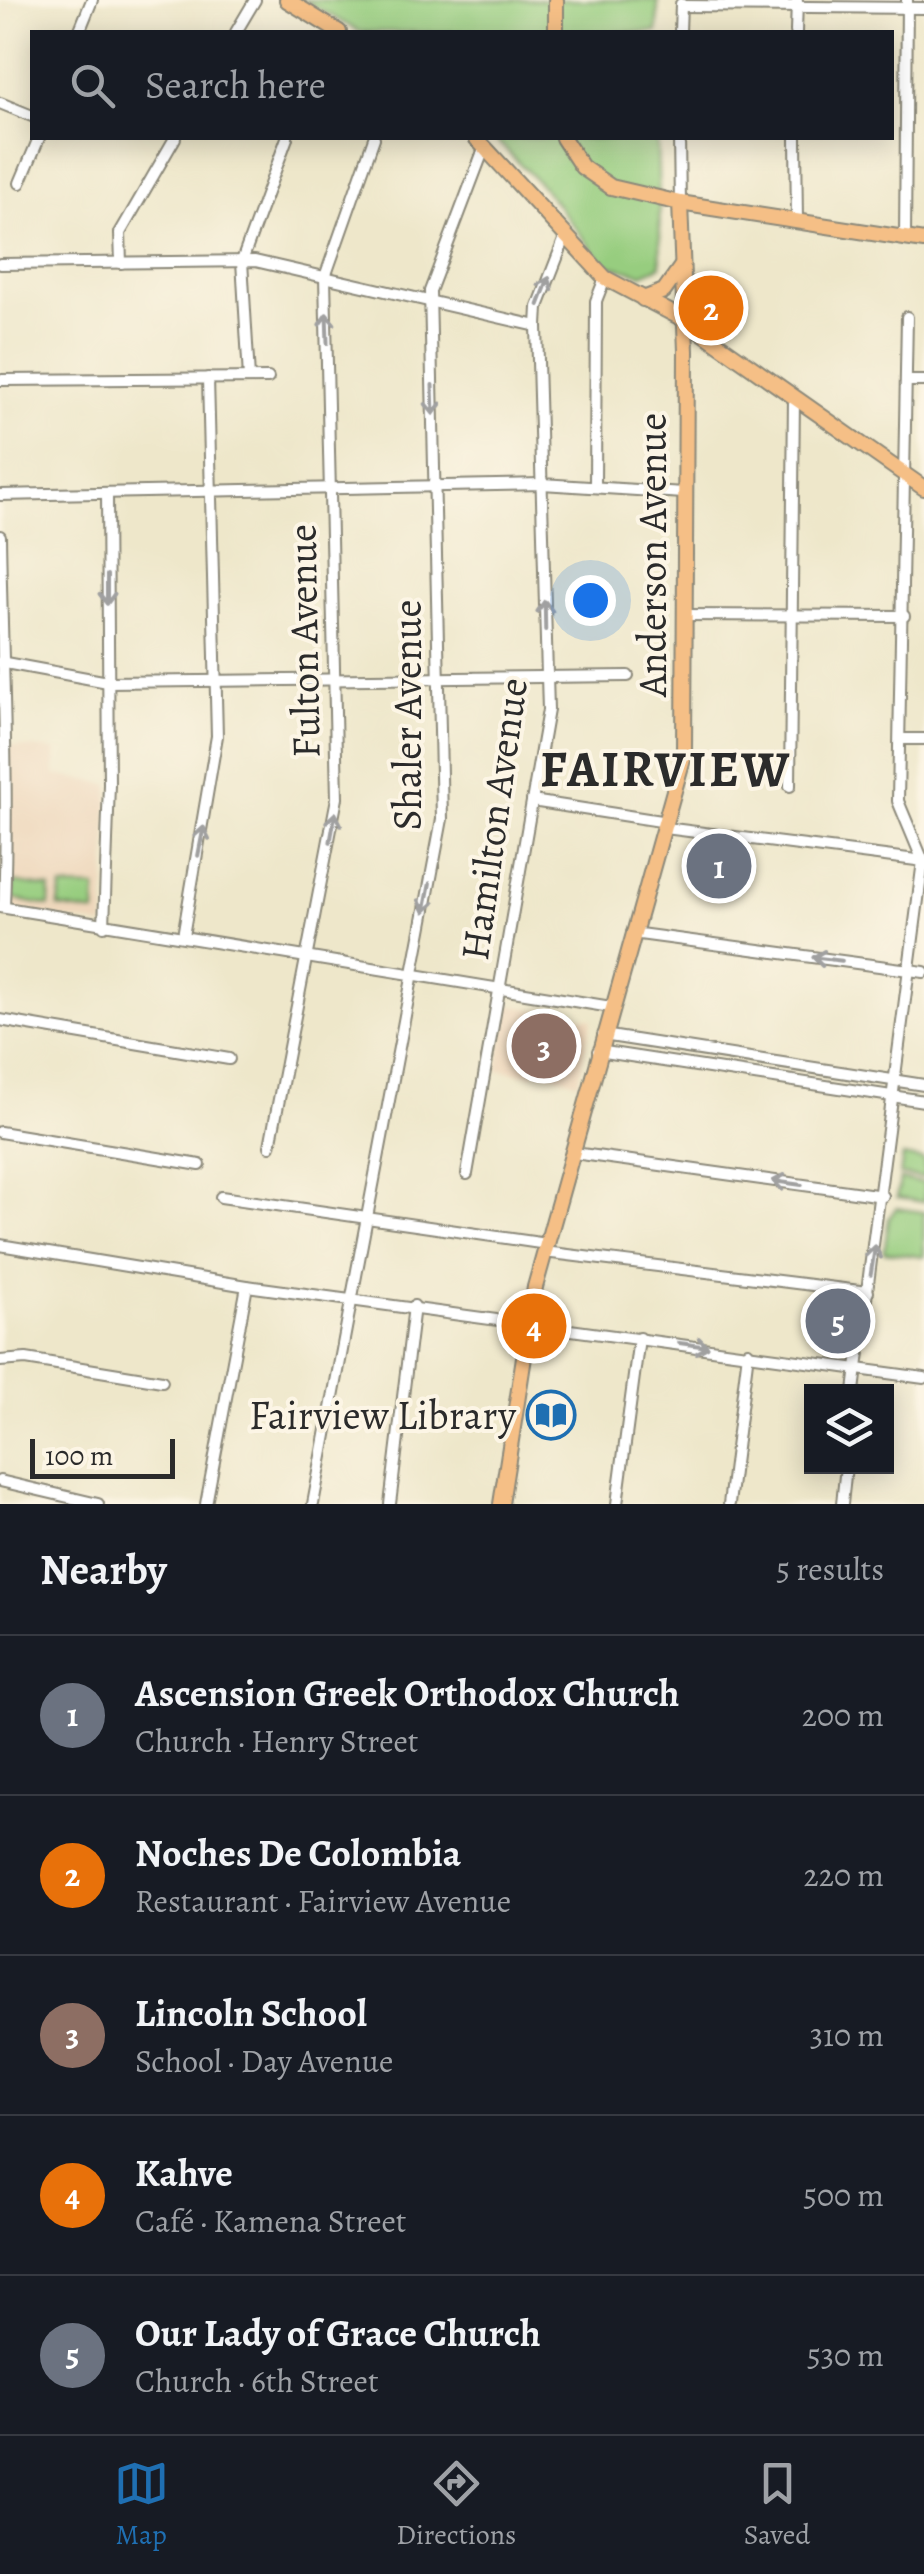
<!DOCTYPE html>
<meta charset="utf-8">
<style>
:root{--surface:#171b24;--page:#20242c;--text:#f1f3f6;--muted:#9ea1a6;--line:#363941;--accent:#1f6fb2}
body{margin:0;font-family:Alegreya,serif;background:var(--page);color:var(--text)}
.controls{position:absolute;right:30px;bottom:30px;display:grid;overflow:hidden;border-radius:0px;box-shadow:0 5px 25px #0003}
.controls button{width:90px;height:90px;display:grid;place-items:center;padding:0;border:0;border-bottom:2px solid var(--line);background:var(--surface);color:var(--text);font:50px sans-serif}
.scale{position:absolute;left:30px;bottom:25px;width:145px;box-sizing:border-box;padding-left:10px;border:5px solid #2b2b2b;border-top:0;font-size:28px;line-height:35px;white-space:nowrap;color:#2b2b2b;-webkit-text-stroke:8px #fcf5e5;paint-order:stroke}
.you{position:absolute;left:590px;top:600px;width:35px;height:35px;margin:-25px;border:8px solid #fff;border-radius:50%;background:#1a73e8;box-shadow:0 0 0 15px #1a73e833}
.badge{display:grid;place-items:center;width:65px;height:65px;border-radius:50%;background:var(--accent);color:#fff;font-size:32px;font-weight:700}
.pin{position:absolute;translate:-50% -50%;border:5px solid #fff;box-shadow:0 2px 10px #0006}
.list{margin:0;padding:0;list-style:none}
h2{display:flex;justify-content:space-between;align-items:center;height:130px;margin:0;padding:0 40px;font-size:42px}
h2 small{font-size:32px;font-weight:400;color:var(--muted)}
.list li{display:grid;grid-template-columns:65px 1fr auto;gap:30px;align-items:center;box-sizing:border-box;height:160px;padding:0 40px;border-top:2px solid var(--line)}
.list b{display:block;font-size:38px;white-space:nowrap}
.list p{margin:0;font-size:32px;white-space:nowrap;color:var(--muted)}
.list em{font-size:32px;font-style:normal;color:var(--muted)}
.icon{flex:none;width:55px;height:55px;fill:none;stroke:currentColor;stroke-width:2;stroke-linecap:round;stroke-linejoin:round}
.map{position:relative;flex:none;width:924px;height:1504px;overflow:hidden}
.search{position:absolute;background:var(--surface);box-shadow:0 5px 25px #0003;left:30px;right:30px;top:30px;height:110px;display:flex;align-items:center;gap:25px;box-sizing:border-box;padding:0 35px;border-radius:0px;color:var(--muted);font-size:38px}
.sheet{height:930px;background:var(--surface)}
nav{display:flex;justify-content:space-around;align-items:center;box-sizing:border-box;height:140px;border-top:2px solid var(--line);background:var(--surface);font-size:28px;color:var(--muted)}
nav a{display:grid;justify-items:center;gap:5px}
nav .on{color:var(--accent)}
.map>svg:first-child{display:block}
.built{fill:#eed7bb}
.green{fill:#97cd7f;stroke:#617c55;stroke-width:2.5}
.lines{fill:none;stroke-linecap:round;stroke-linejoin:round}
.minor-casing{stroke:#8c897a;stroke-width:14}
.major-casing{stroke:#8c897a;stroke-width:18}
.minor{stroke:#fff;stroke-width:10}
.major{stroke:#f5bf86;stroke-width:14}
.oneway{stroke:#a0a0a0}
.labels{text-anchor:middle;dominant-baseline:central;stroke-width:8;stroke-linejoin:round;paint-order:stroke}
.street-label{font-size:40px;fill:#2b2b2b;stroke:#fcf5e5}
.poi-label{font-size:40px;fill:#2b2b2b;stroke:#fcf5e5;text-anchor:end}
.district-label{font-size:50px;font-weight:bold;letter-spacing:2.5px;fill:#2b2b2b;stroke:#fcf5e5}
</style>
<div class="map">
<svg width="924" height="1504" viewBox="0 0 924 1504">
<rect width="100%" height="100%" fill="#fcf5e5"/>
<filter id="ink" filterUnits="userSpaceOnUse"><feTurbulence type="fractalNoise" baseFrequency=".01" numOctaves="2"/><feDisplacementMap in="SourceGraphic" scale="20" xChannelSelector="R" yChannelSelector="G"/><feConvolveMatrix kernelMatrix="1 2 1 2 8 2 1 2 1" color-interpolation-filters="sRGB"/></filter>
<filter id="wash" filterUnits="userSpaceOnUse"><feTurbulence type="fractalNoise" baseFrequency=".0048" numOctaves="4" result="noise"/><feDisplacementMap in="SourceGraphic" scale="40" xChannelSelector="R" yChannelSelector="G"/><feGaussianBlur stdDeviation="2.25" result="paint"/><feColorMatrix in="noise" values="0 0 0 0 0 0 0 0 0 0 0 0 0 0 0 0 0 1.4 0 .05"/><feComposite in="paint" operator="in"/></filter>
<g filter="url(#wash)">
<rect width="100%" height="100%" fill="#eee7ca"/>
<!-- built -->
<g class="built">
<path d="M 8,746 L 55,750 L 55,775 L 109,784 L 104,926 L 4,907 Z"/>
<path d="M 507,1005 L 592,1019 L 578,1082 L 536,1070 L 534,1075 L 497,1070 Z"/>
</g>
<!-- green -->
<g class="green">
<path d="M 303,0 L 658,0 L 657,32 L 360,32 Z"/>
<path d="M 494,138 L 657,138 L 661,266 L 642,274 L 604,264 L 542,186 Z"/>
<path d="M 13,882 L 50,888 L 49,906 L 13,899 Z"/>
<path d="M 62,887 L 96,888 L 95,913 L 58,907 Z"/>
<path d="M 903,1156 L 924,1160 L 924,1178 L 900,1175 Z"/>
<path d="M 900,1179 L 924,1183 L 924,1202 L 897,1198 Z"/>
<path d="M 896,1208 L 924,1212 L 924,1257 L 884,1252 L 889,1218 Z"/>
</g>
</g>
<g filter="url(#ink)">
<g class="lines">
<!-- minor casing -->
<g class="minor-casing">
<g id="minor">
<path d="M 681,6 L 924,8"/>
<path d="M 79,32 L 92,0"/>
<path d="M 236,32 L 255,0"/>
<path d="M 680,32 L 681,4"/>
<path d="M 796,32 L 797,1"/>
<path d="M 0,103 L 32,116"/>
<path d="M 679,138 L 680,203"/>
<path d="M 796,138 L 797,221"/>
<path d="M 20,183 L 39,138"/>
<path d="M 905,238 L 907,0"/>
<path d="M 121,263 L 120,233 L 175,138"/>
<path d="M 0,264 L 255,261 L 537,326"/>
<path d="M 249,378 L 242,261 L 287,138"/>
<path d="M 0,380 L 268,378"/>
<path d="M 906,381 L 924,381"/>
<path d="M 595,487 L 596,301 L 605,278"/>
<path d="M 0,495 L 542,484 L 684,493"/>
<path d="M 0,536 C 2,662 9,781 4,907"/>
<path d="M 684,615 L 904,616"/>
<path d="M 0,662 L 108,682 L 628,676"/>
<path d="M 900,739 L 924,739"/>
<path d="M 790,786 L 794,397"/>
<path d="M 532,801 L 667,822"/>
<path d="M 665,828 L 924,861"/>
<path d="M 0,907 L 611,1007"/>
<path d="M 104,926 L 109,784 L 107,493"/>
<path d="M 632,933 L 924,972"/>
<path d="M 183,936 L 217,736 L 208,378"/>
<path d="M 0,1020 L 229,1059"/>
<path d="M 603,1035 L 924,1085"/>
<path d="M 598,1051 L 924,1101"/>
<path d="M 0,1132 L 200,1165"/>
<path d="M 270,1146 L 337,798 L 325,277 L 374,138"/>
<path d="M 574,1153 L 883,1196"/>
<path d="M 467,1174 L 548,710 L 537,326 L 538,307 L 566,235"/>
<path d="M 221,1197 L 547,1244"/>
<path d="M 0,1245 L 247,1286 L 924,1378"/>
<path d="M 544,1252 L 868,1292"/>
<path d="M 0,1361 L 26,1359 L 162,1381"/>
<path d="M 854,1391 L 923,861 L 898,801 L 907,317"/>
<path d="M 0,1481 L 98,1504"/>
<path d="M 206,1504 L 247,1286"/>
<path d="M 313,1504 L 442,819 L 430,291 L 485,146"/>
<path d="M 390,1504 L 414,1306"/>
<path d="M 617,1504 L 639,1338"/>
<path d="M 729,1504 L 748,1352"/>
<path d="M 842,1504 L 846,1466"/>
</g>
</g>
<!-- major casing -->
<g class="major-casing">
<g id="major">
<path d="M 287,0 L 339,32"/>
<path d="M 556,32 L 556,0"/>
<path d="M 476,138 L 605,278 L 683,319 L 924,488"/>
<path d="M 563,138 L 582,167 L 611,187 L 680,203 L 924,241"/>
<path d="M 643,299 L 664,291 L 681,267"/>
<path d="M 501,1504 L 535,1287 L 684,755 L 686,351 L 680,203"/>
</g>
</g>
<!-- minor -->
<use href="#minor" class="minor"/>
<!-- major -->
<use href="#major" class="major"/>
</g>
<!-- one-way arrows -->
<defs><path id="oneway-shaft" d="M-6 0H5M1.5-3L5.5 0L1.5 3" fill="none" stroke-width="1.6" stroke-linecap="round" stroke-linejoin="round" transform="scale(2.5)"/></defs>
<g class="oneway">
<use href="#oneway-shaft" transform="translate(544 291) rotate(-69)"/>
<use href="#oneway-shaft" transform="translate(327 328) rotate(-92)"/>
<use href="#oneway-shaft" transform="translate(433 400) rotate(88)"/>
<use href="#oneway-shaft" transform="translate(107 590) rotate(90)"/>
<use href="#oneway-shaft" transform="translate(545 615) rotate(-91)"/>
<use href="#oneway-shaft" transform="translate(333 827) rotate(-80)"/>
<use href="#oneway-shaft" transform="translate(201 841) rotate(-79)"/>
<use href="#oneway-shaft" transform="translate(427 898) rotate(101)"/>
<use href="#oneway-shaft" transform="translate(827 959) rotate(-173)"/>
<use href="#oneway-shaft" transform="translate(787 1183) rotate(-172)"/>
<use href="#oneway-shaft" transform="translate(873 1260) rotate(-81)"/>
<use href="#oneway-shaft" transform="translate(694 1345) rotate(8)"/>
</g>
</g>
<!-- icons -->
<defs>
<g id="library-ring" transform="scale(2.5)"><circle r="9.5" fill="#fcf5e5" stroke="#1f6fb2" stroke-width="1.5"/><path d="M-6-4Q-3-5.5-.7-3.5V5Q-3 3-6 4ZM6-4Q3-5.5 .7-3.5V5Q3 3 6 4Z" fill="#1f6fb2"/></g>
</defs>
<g fill-rule="evenodd">
<use href="#library-ring" x="551" y="1415"/>
</g>
<g class="labels">
<!-- street labels -->
<g class="street-label">
<text transform="translate(652 555) rotate(-90)">Anderson Avenue</text>
<text transform="translate(304 641) rotate(-91)">Fulton Avenue</text>
<text transform="translate(407 715) rotate(-90)">Shaler Avenue</text>
<text transform="translate(494 819) rotate(-82)">Hamilton Avenue</text>
</g>
<!-- poi labels -->
<g class="poi-label">
<text x="516" y="1415">Fairview Library</text>
</g>
<!-- district labels -->
<g class="district-label">
<text x="666" y="769">FAIRVIEW</text>
</g>
</g>
</svg>
<div class="controls">
<button><svg class="icon" aria-label="layers" viewBox="0 0 24 24"><path d="M12 4l9 5-9 5-9-5zM3 14l9 5 9-5"/></svg></button>
</div>
<div class="scale">100 m</div>
<div class="you"></div>
<div class="pin badge" style="left:719px;top:866px;background:#6b7280">1</div>
<div class="pin badge" style="left:711px;top:308px;background:#e8710a">2</div>
<div class="pin badge" style="left:544px;top:1046px;background:#8d6e63">3</div>
<div class="pin badge" style="left:534px;top:1326px;background:#e8710a">4</div>
<div class="pin badge" style="left:838px;top:1321px;background:#6b7280">5</div>
<div class="search"><svg class="icon" aria-label="search" viewBox="0 0 24 24"><circle cx="10" cy="10" r="6"/><path d="M15 15l6 6"/></svg>Search here</div>
</div>
<section class="sheet">
<h2>Nearby<small>5 results</small></h2>
<ul class="list">
<li><span class="badge" style="background:#6b7280">1</span><div><b>Ascension Greek Orthodox Church</b><p>Church · Henry Street</p></div><em>200 m</em></li>
<li><span class="badge" style="background:#e8710a">2</span><div><b>Noches De Colombia</b><p>Restaurant · Fairview Avenue</p></div><em>220 m</em></li>
<li><span class="badge" style="background:#8d6e63">3</span><div><b>Lincoln School</b><p>School · Day Avenue</p></div><em>310 m</em></li>
<li><span class="badge" style="background:#e8710a">4</span><div><b>Kahve</b><p>Café · Kamena Street</p></div><em>500 m</em></li>
<li><span class="badge" style="background:#6b7280">5</span><div><b>Our Lady of Grace Church</b><p>Church · 6th Street</p></div><em>530 m</em></li>
</ul>
</section>
<nav>
<a class="on"><svg class="icon" aria-label="map" viewBox="0 0 24 24"><path d="M3 6l6-2 6 2 6-2v14l-6 2-6-2-6 2zM9 4v14M15 6v14"/></svg>Map</a>
<a><svg class="icon" aria-label="directions" viewBox="0 0 24 24"><path d="M12 3l9 9-9 9-9-9zM9 14v-3h6M13 9l2 2-2 2"/></svg>Directions</a>
<a><svg class="icon" aria-label="saved" viewBox="0 0 24 24"><path d="M7 4h10v16l-5-4-5 4z"/></svg>Saved</a>
</nav>
